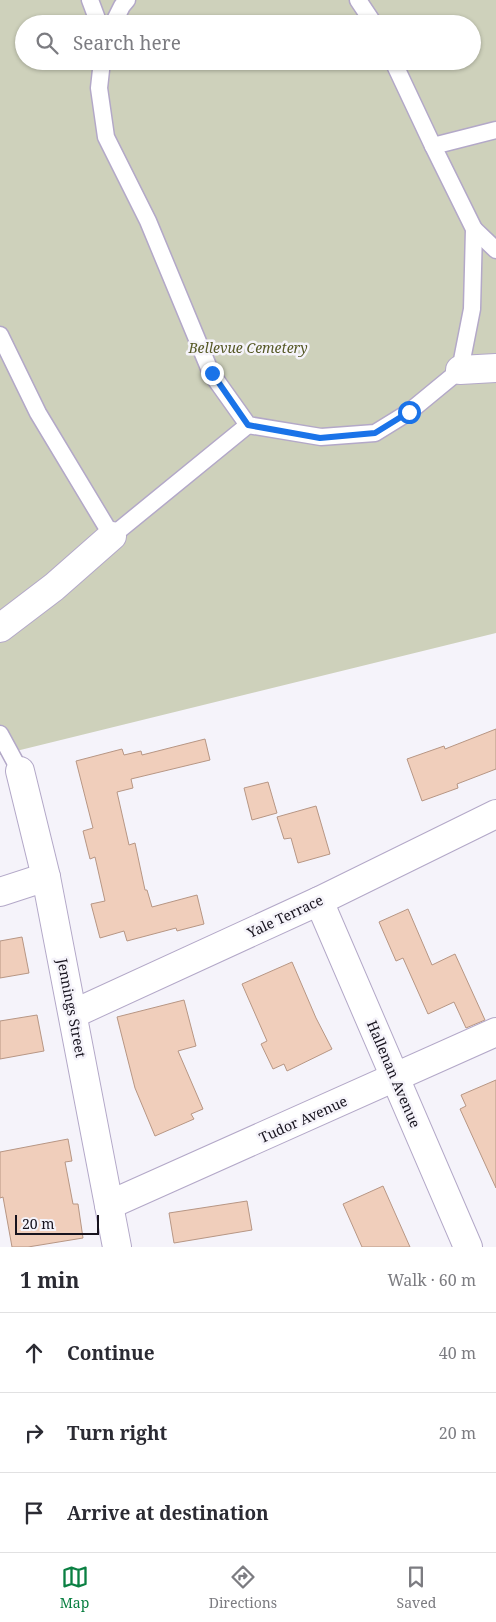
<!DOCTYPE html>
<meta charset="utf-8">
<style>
:root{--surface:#fff;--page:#f7f7f7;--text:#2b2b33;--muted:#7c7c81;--line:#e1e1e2;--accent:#0b8043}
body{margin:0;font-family:"Noto Serif",serif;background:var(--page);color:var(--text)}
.scale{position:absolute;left:15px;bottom:12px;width:84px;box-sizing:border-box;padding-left:5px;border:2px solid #17131e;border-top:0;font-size:14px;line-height:18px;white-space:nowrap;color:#17131e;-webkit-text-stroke:4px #f5f3fa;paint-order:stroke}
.stop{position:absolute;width:15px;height:15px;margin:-11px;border:4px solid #1a73e8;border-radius:50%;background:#fff}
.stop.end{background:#1a73e8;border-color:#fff;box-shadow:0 1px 5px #0008}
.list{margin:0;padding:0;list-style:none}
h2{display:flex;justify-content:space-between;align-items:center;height:65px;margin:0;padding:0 20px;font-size:21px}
h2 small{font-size:16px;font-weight:400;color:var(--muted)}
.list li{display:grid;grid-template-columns:32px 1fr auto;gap:15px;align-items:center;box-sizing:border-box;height:80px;padding:0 20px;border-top:1px solid var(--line)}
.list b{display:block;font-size:19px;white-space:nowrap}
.list em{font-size:16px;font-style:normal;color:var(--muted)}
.icon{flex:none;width:28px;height:28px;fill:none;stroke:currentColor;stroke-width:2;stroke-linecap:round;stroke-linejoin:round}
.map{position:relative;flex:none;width:496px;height:1247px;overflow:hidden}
.search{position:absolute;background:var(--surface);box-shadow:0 1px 4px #0004;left:15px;right:15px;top:15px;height:55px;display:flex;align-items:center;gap:12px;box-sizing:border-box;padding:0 18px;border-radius:28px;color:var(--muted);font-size:19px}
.sheet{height:305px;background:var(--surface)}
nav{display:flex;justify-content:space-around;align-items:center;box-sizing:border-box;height:70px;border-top:1px solid var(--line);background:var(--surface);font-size:14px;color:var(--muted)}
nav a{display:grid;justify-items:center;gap:2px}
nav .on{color:var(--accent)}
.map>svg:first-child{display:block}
.green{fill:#ced1bb;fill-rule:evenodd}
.building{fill:#f0cebb;stroke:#b79684}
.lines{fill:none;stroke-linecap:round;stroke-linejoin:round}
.service-casing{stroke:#b3a8c8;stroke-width:19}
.minor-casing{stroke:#b3a8c8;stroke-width:30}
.service{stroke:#fff;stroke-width:16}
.minor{stroke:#fff;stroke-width:28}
.route{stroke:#1a73e8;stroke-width:6}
.labels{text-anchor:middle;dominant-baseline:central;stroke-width:5;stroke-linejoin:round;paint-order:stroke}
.park-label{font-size:14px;font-style:italic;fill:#565926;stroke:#f5f3fa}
.street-label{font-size:14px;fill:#17131e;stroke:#f5f3fa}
</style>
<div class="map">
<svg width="496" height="1247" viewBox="0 0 496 1247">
<rect width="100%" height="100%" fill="#f5f3fa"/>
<!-- green -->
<path class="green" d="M 0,0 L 496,0 L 496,633 L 0,755 ZM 24,24 L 472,24 L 472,61 L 24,61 Z"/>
<!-- building -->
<g class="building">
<path d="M 496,729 L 496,769 L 457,784 L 458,788 L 422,801 L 407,759 L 444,746 L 445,749 Z"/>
<path d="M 205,739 L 210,760 L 131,779 L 133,788 L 117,792 L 129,845 L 135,843 L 145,890 L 147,890 L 152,907 L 197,895 L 204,924 L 177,931 L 176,928 L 127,941 L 124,931 L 100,938 L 91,904 L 105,901 L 95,857 L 90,859 L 83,831 L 93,828 L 76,761 L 122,749 L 124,755 L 141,751 L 142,755 Z"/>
<path d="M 268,782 L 277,813 L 252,820 L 244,788 Z"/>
<path d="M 316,806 L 330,854 L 298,863 L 291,838 L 284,839 L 277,817 Z"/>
<path d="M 408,909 L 432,965 L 455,954 L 485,1020 L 466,1028 L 454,1002 L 428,1014 L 403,958 L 396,961 L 379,922 Z"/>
<path d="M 22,937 L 29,973 L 0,978 L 0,941 Z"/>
<path d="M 292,962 L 316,1018 L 332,1049 L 287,1071 L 284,1064 L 273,1069 L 261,1044 L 267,1041 L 242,984 Z"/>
<path d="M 184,1000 L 196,1046 L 178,1051 L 203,1109 L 191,1114 L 194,1119 L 155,1136 L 135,1088 L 117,1017 Z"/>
<path d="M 37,1015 L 44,1051 L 0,1059 L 0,1021 Z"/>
<path d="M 496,1080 L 496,1188 L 460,1109 L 466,1106 L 461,1095 Z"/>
<path d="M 68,1139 L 72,1161 L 65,1162 L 73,1204 L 78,1204 L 83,1238 L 28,1247 L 12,1247 L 3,1197 L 0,1198 L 0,1152 Z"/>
<path d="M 383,1186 L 410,1247 L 362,1247 L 343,1204 Z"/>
<path d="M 247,1201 L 252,1230 L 174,1243 L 169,1213 Z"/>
</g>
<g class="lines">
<!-- service casing -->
<g class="service-casing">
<g id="service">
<path d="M 90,0 L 99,24"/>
<path d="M 358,0 L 374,24"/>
<path d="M 113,24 L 122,6 L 127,0"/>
<path d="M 102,61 L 99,88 L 106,137 L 148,221 L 211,373 L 248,425 L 321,437 L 375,433 L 409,412 L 460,370 L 472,309 L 474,229 L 433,146 L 496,130"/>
<path d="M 393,61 L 433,146"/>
<path d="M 474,229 L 496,250"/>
<path d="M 0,335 L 38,413 L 112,536 L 248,425"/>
<path d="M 0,734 L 20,771"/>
</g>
</g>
<!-- minor casing -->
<g class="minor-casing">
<g id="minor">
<path d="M 460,370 L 496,368"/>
<path d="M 0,628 L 54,587 L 112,536"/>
<path d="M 20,771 L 46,877 L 117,1247"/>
<path d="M 0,892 L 46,877"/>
<path d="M 319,901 L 468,1247"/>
<path d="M 73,1014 L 319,901 L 496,814"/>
<path d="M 109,1205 L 496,1032"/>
</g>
</g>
<!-- service -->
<use href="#service" class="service"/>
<!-- minor -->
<use href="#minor" class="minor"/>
</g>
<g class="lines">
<!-- route -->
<path class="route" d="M 212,373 L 248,425 L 320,438 L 375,433 L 409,412"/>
</g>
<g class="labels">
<!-- park labels -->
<g class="park-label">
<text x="248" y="347">Bellevue Cemetery</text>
</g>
<!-- street labels -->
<g class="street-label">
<text transform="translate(285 916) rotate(-25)">Yale Terrace</text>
<text transform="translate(72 1008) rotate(79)">Jennings Street</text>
<text transform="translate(394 1074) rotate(67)">Hallenan Avenue</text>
<text transform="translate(303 1119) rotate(-24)">Tudor Avenue</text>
</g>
</g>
</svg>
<div class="scale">20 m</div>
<div class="stop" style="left:409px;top:412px"></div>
<div class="stop end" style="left:212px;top:373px"></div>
<div class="search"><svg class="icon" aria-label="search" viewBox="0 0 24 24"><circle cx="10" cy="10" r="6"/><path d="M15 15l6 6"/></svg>Search here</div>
</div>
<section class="sheet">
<h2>1 min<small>Walk · 60 m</small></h2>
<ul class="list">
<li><svg class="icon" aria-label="ahead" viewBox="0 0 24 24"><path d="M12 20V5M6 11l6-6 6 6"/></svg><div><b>Continue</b></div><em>40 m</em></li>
<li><svg class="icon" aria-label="right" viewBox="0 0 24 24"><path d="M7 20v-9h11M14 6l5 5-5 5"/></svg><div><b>Turn right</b></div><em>20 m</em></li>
<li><svg class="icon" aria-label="arrive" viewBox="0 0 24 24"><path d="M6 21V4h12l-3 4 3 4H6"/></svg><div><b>Arrive at destination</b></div></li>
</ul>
</section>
<nav>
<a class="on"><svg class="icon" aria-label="map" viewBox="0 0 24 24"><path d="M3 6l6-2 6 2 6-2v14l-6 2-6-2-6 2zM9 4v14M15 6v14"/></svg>Map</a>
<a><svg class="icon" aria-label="directions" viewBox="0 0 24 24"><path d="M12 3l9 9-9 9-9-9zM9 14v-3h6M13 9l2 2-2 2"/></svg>Directions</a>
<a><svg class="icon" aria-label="saved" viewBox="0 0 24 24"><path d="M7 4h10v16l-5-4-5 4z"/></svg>Saved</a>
</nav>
